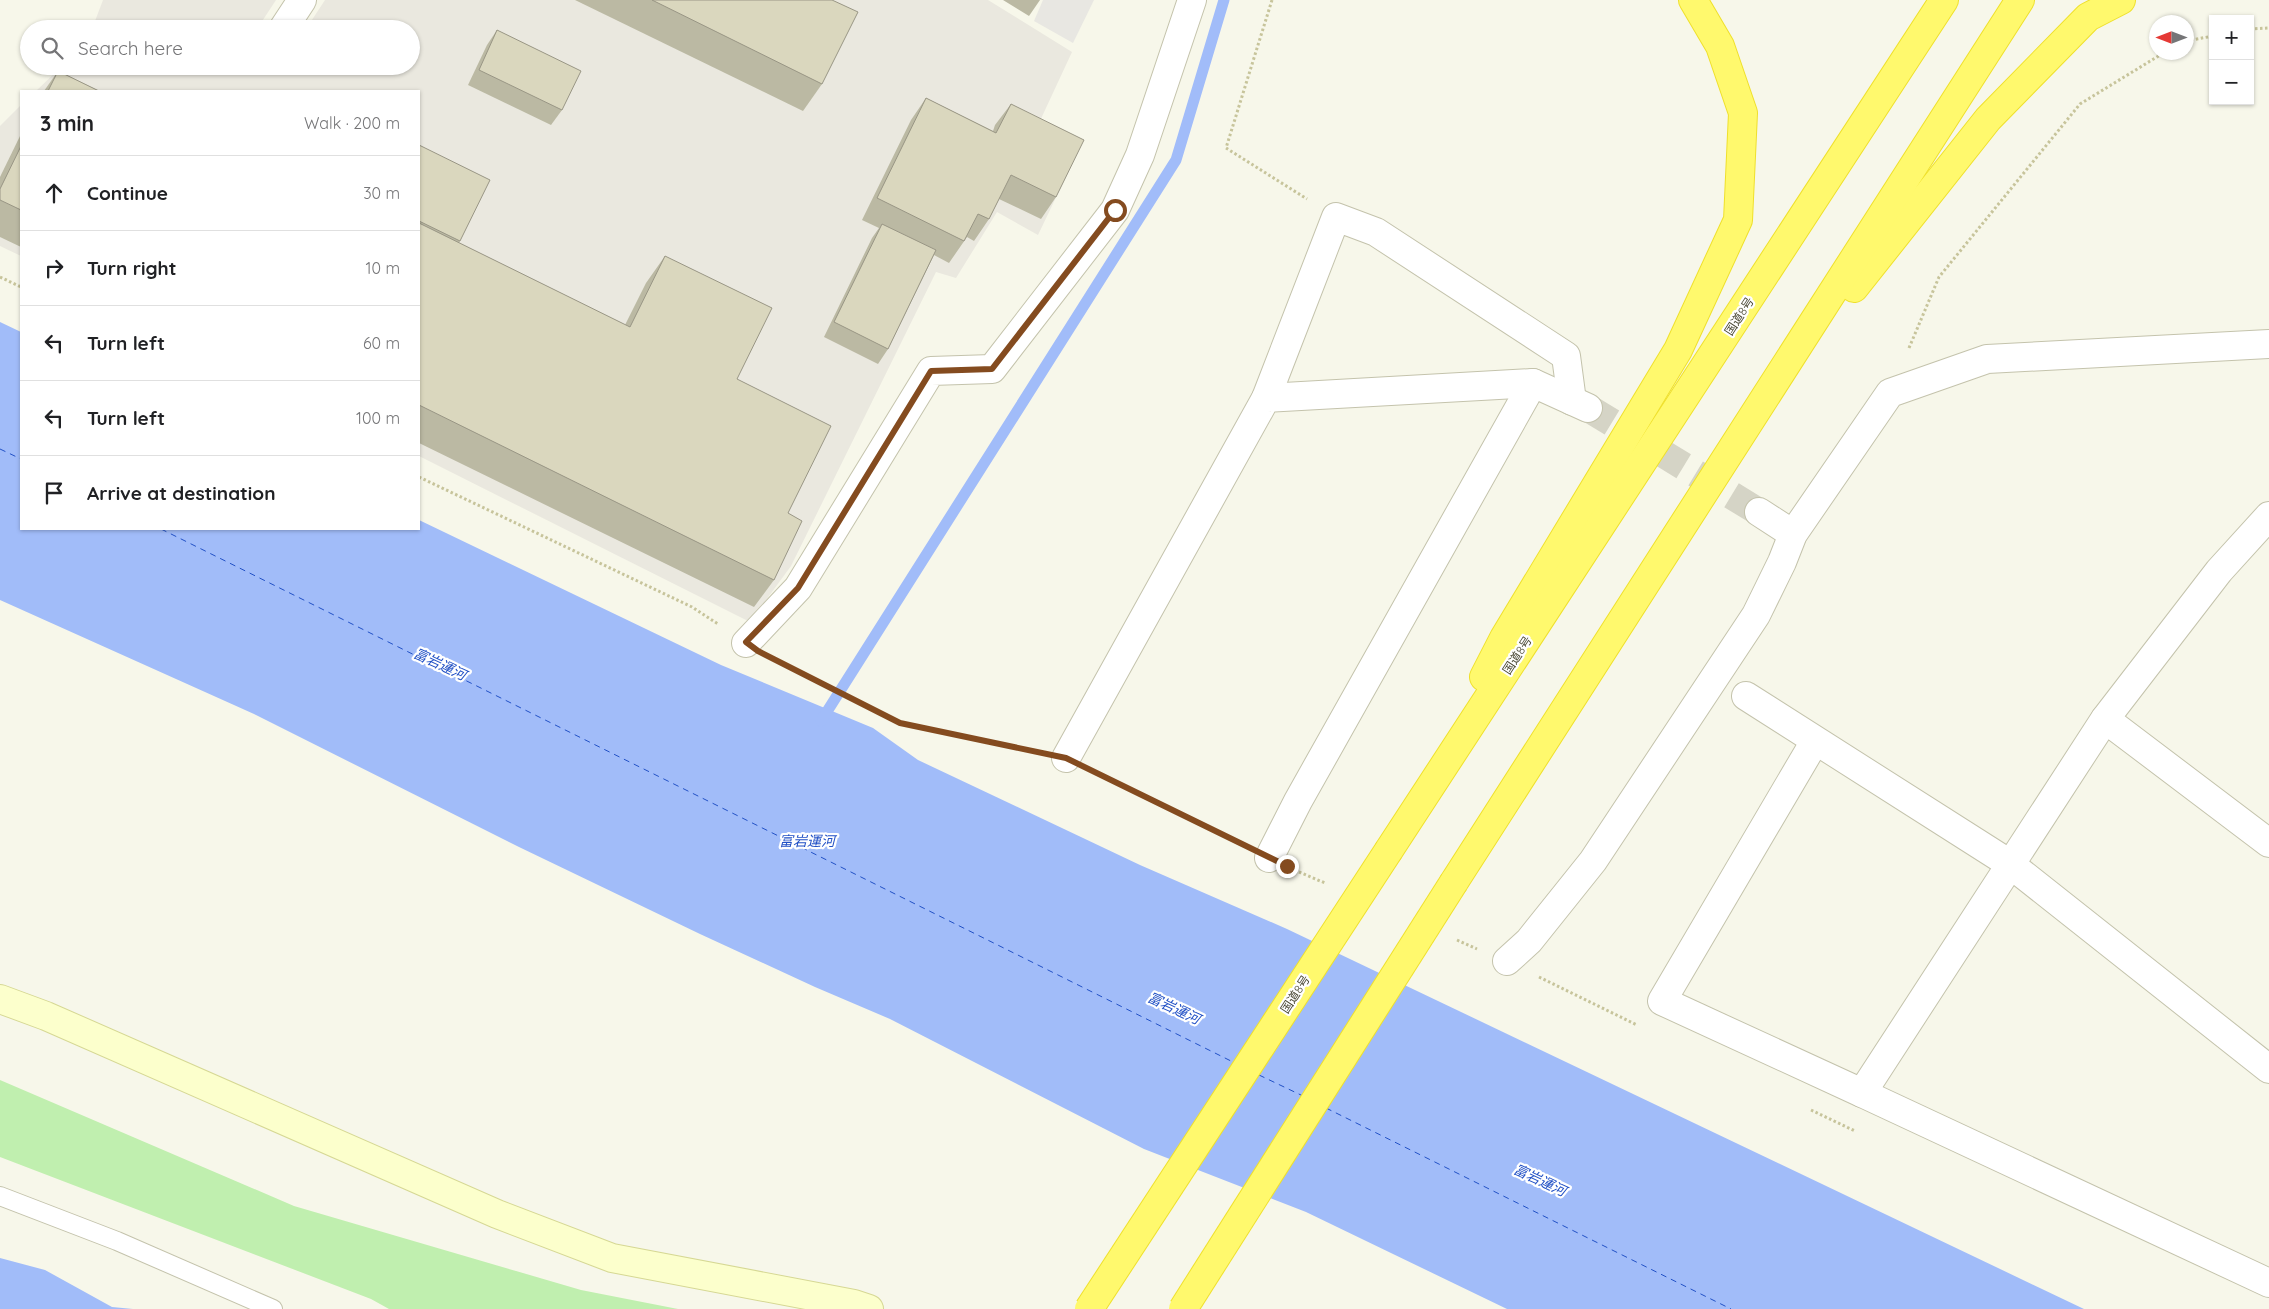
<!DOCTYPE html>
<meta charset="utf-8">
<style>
:root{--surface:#fff;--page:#f6f6f6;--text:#202124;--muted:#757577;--line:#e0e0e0}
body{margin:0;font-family:Quicksand,"Noto Sans JP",sans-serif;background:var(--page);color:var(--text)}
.controls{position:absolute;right:15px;top:15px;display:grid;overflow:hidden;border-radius:0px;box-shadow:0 1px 4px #0004}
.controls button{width:45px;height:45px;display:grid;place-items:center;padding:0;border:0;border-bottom:1px solid var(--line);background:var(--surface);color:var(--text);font:25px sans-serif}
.compass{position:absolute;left:2149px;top:15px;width:45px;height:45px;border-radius:50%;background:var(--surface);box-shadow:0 1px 4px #0004;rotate:270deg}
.stop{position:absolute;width:15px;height:15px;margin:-11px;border:4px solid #844b1f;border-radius:50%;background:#fff}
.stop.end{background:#844b1f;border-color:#fff;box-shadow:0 1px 5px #0008}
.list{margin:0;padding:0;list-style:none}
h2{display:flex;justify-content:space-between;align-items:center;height:65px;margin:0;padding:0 20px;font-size:21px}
h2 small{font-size:16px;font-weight:400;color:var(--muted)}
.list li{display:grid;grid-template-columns:32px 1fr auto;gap:15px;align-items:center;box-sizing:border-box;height:75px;padding:0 20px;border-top:1px solid var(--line)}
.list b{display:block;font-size:19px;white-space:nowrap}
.list em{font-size:16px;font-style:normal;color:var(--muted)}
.icon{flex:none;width:28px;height:28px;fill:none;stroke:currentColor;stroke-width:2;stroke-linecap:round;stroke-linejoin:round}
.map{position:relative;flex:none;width:2269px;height:1309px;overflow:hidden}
.search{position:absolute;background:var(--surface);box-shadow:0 1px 4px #0004;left:20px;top:20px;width:400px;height:55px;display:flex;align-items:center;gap:12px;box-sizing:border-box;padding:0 18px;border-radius:28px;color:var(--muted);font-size:19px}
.panel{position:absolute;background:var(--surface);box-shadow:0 1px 4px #0004;left:20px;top:90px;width:400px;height:440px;border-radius:0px}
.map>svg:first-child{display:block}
.industrial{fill:#eae8df}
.green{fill:#c0efaf}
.parking{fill:#e8e7e2}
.water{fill:#a1bcf9}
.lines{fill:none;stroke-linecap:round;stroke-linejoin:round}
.stream{stroke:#a1bcf9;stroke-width:11}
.ferry{stroke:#2251c6;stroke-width:1;stroke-dasharray:6 5;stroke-linecap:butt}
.street-tunnel{stroke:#d5d4c6;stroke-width:28;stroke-dasharray:28 14;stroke-linecap:butt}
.lane-casing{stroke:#c4c3ac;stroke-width:20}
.street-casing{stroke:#c4c3ac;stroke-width:30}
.secondary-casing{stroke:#d6d894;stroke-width:30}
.highway-casing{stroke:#efe02c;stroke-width:30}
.path{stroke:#c7c49b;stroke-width:3;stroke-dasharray:2.5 2.5;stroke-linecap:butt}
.lane{stroke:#fff;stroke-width:18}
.street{stroke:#fff;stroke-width:28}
.secondary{stroke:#fcffcc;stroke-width:28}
.highway{stroke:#fff96d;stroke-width:28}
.highway-bridge-casing{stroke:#efe02c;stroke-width:30;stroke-linecap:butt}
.highway-bridge{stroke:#fff96d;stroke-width:28}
.wall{fill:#bbb9a3}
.building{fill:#dad7be;stroke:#999685}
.route{stroke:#844b1f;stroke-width:6}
.labels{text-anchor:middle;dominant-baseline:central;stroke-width:4.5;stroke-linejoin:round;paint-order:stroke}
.street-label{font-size:12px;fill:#4c4a37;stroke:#fff}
.water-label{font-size:14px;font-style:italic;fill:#2251c6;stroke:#fff}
</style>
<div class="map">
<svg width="2269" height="1309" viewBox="0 0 2269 1309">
<rect width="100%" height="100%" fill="#f7f7ea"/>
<!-- industrial -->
<g class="industrial">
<path d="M 103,0 L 276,0 L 257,29 L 92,29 Z"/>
<path d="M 325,0 L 988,0 L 1072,52 L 1039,123 L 1072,164 L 1038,235 L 997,212 L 956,278 L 936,272 L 791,566 L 750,622 L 419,456 L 419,91 L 36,91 L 62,66 L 270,66 L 277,71 L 281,66 L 411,66 L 411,29 L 306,29 Z"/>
<path d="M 21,105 L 21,256 L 0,246 L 0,126 Z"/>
</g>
<!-- green -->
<path class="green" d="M 0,1080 L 294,1206 L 581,1290 L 678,1309 L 389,1309 L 371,1299 L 0,1157 Z"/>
<!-- parking -->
<path class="parking" d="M 1043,0 L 1094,0 L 1073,43 L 1034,21 Z"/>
<!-- water -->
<g class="water">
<path d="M 0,322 L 21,332 L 21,529 L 419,529 L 419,520 L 721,665 L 873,728 L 918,760 L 1140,865 L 1287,929 L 2084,1309 L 1507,1309 L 1306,1212 L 1144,1149 L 890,1019 L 815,987 L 700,934 L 519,847 L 254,714 L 0,600 Z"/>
<path d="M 0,1258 L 45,1270 L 112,1307 L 133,1309 L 0,1309 Z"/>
</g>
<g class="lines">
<!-- stream -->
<path class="stream" d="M 821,721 L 1176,160 L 1224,0"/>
<!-- ferry -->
<g class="ferry">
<path d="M 0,449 L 21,459"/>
<path d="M 161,529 L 1233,1062"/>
<path d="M 1259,1075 L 1303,1096"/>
<path d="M 1326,1108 L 1731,1309"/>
</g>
<!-- street-tunnel -->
<path class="street-tunnel" d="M 1588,408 L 1759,512"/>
<!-- lane casing -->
<g class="lane-casing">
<path id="lane" d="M 0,1196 L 117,1241 L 273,1309"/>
</g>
<!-- street casing -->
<g class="street-casing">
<g id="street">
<path d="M 283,29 L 302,0"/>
<path d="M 1266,398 L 1336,217 L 1376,232 L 1566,356 L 1572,401"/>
<path d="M 1759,512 L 1793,534"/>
<path d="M 746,643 L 798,588 L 931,371 L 992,369 L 1115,210 L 1140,155 L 1192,0"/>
<path d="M 1746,696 L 2010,864 L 2269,1069"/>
<path d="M 2105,719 L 2269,843"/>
<path d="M 1815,741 L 1662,1001 L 1862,1093 L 2105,719 L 2219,571 L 2269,516"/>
<path d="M 1066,758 L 1266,398 L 1533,383 L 1588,408"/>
<path d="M 1269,858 L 1298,801 L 1533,383"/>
<path d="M 1507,961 L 1529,941 L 1593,861 L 1756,615 L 1782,562 L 1793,534 L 1890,393 L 1987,359 L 2269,344"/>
<path d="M 1862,1093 L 2269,1283"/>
</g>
</g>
<!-- secondary casing -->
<g class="secondary-casing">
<path id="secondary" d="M 0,999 L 46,1016 L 497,1214 L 612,1258 L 854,1304 L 869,1309"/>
</g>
<!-- highway casing -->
<g class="highway-casing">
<g id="highway">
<path d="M 1854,288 L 1988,119 L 2088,17 L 2121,0"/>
<path d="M 1484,677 L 1504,638 L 1678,350 L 1738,220 L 1743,113 L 1720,46 L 1693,0"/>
<path d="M 1389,850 L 1944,0"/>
<path d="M 1454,882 L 2020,0"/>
</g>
</g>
<!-- path -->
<g class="path">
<path d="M 1272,0 L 1226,148 L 1307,199"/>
<path d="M 2250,29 L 2269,28"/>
<path d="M 2186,41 L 2213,36"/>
<path d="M 0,277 L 21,287"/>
<path d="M 1909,348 L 1939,277 L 2080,104 L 2165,52"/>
<path d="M 419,477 L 692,607 L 718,624"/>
<path d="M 777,660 L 901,723 L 1032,751"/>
<path d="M 1097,773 L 1239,843"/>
<path d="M 1299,872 L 1325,883"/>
<path d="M 1457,940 L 1477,949"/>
<path d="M 1539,977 L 1637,1025"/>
<path d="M 1811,1110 L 1855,1131"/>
</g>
<!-- lane -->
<use href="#lane" class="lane"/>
<!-- street -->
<use href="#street" class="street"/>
<!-- secondary -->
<use href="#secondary" class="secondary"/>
<!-- highway -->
<use href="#highway" class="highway"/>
<!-- highway-bridge casing -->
<g class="highway-bridge-casing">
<g id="highway-bridge">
<path d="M 1089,1309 L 1389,850"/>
<path d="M 1183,1309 L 1454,882"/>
</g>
</g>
<!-- highway-bridge -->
<use href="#highway-bridge" class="highway-bridge"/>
</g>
<!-- wall -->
<g class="wall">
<path d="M 575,0 L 832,0 L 822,84 L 803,111 Z"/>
<path d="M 1003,0 L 1040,0 L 1029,16 Z"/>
<path d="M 497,30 L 562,110 L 551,125 L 468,85 L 487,45 Z"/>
<path d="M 58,71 L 99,91 L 44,91 Z"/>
<path d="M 926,98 L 993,131 L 995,125 L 1011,104 L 1056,197 L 1041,219 L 999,199 L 989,219 L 974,241 L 967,237 L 949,263 L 934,255 L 888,349 L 878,364 L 824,337 L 872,238 L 879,228 L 862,220 L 911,120 Z"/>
<path d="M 21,134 L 21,247 L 0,237 L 0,177 Z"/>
<path d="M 419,145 L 460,241 L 459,243 L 625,325 L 646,283 L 665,256 L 737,379 L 788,513 L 774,580 L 754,607 L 419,443 Z"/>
</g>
<!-- building -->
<g class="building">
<path d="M 652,0 L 832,0 L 858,12 L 822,84 Z"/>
<path d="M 497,30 L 581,71 L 562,110 L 479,70 Z"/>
<path d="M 58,71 L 99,91 L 48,91 Z"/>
<path d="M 926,98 L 996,133 L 1011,104 L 1084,140 L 1056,197 L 1011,175 L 989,219 L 978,214 L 964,241 L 877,198 Z"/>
<path d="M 419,145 L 490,180 L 460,241 L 419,221 Z"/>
<path d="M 21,146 L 21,210 L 0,200 L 0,189 Z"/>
<path d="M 419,223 L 630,327 L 665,256 L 772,308 L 737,379 L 831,426 L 788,513 L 802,521 L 774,580 L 419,405 Z"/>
<path d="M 882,224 L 936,250 L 888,349 L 834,322 Z"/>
</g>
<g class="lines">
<!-- route -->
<path class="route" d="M 1115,210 L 992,369 L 931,371 L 798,588 L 746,642 L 758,651 L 900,723 L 1066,758 L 1287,866"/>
</g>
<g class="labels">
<!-- street labels -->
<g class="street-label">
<text transform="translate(1739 316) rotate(-57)">国道8号</text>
<text transform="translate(1517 655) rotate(-57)">国道8号</text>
<text transform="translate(1295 994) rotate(-57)">国道8号</text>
</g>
<!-- water labels -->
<g class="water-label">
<text transform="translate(440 664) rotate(25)">富岩運河</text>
<text x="807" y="841">富岩運河</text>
<text transform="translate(1174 1008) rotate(25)">富岩運河</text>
<text transform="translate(1540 1180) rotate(25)">富岩運河</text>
</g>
</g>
</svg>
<div class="controls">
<button>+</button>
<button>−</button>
</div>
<svg class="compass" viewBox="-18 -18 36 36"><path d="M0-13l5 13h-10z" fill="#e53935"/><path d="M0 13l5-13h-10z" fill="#757577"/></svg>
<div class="stop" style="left:1115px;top:210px"></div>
<div class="stop end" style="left:1287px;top:866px"></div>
<div class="search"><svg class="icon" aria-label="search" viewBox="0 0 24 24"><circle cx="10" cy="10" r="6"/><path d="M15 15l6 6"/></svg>Search here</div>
<section class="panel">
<h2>3 min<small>Walk · 200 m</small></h2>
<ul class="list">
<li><svg class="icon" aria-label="ahead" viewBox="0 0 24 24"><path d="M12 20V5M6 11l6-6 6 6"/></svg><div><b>Continue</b></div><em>30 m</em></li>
<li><svg class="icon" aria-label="right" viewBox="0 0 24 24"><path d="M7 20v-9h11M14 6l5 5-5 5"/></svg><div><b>Turn right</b></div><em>10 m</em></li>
<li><svg class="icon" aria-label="left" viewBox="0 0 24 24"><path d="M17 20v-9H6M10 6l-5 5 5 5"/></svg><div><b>Turn left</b></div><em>60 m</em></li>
<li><svg class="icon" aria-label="left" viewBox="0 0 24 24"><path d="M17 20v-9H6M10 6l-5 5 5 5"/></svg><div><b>Turn left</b></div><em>100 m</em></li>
<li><svg class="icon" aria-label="arrive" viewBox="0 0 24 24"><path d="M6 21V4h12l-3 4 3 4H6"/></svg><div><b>Arrive at destination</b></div></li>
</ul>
</section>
</div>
